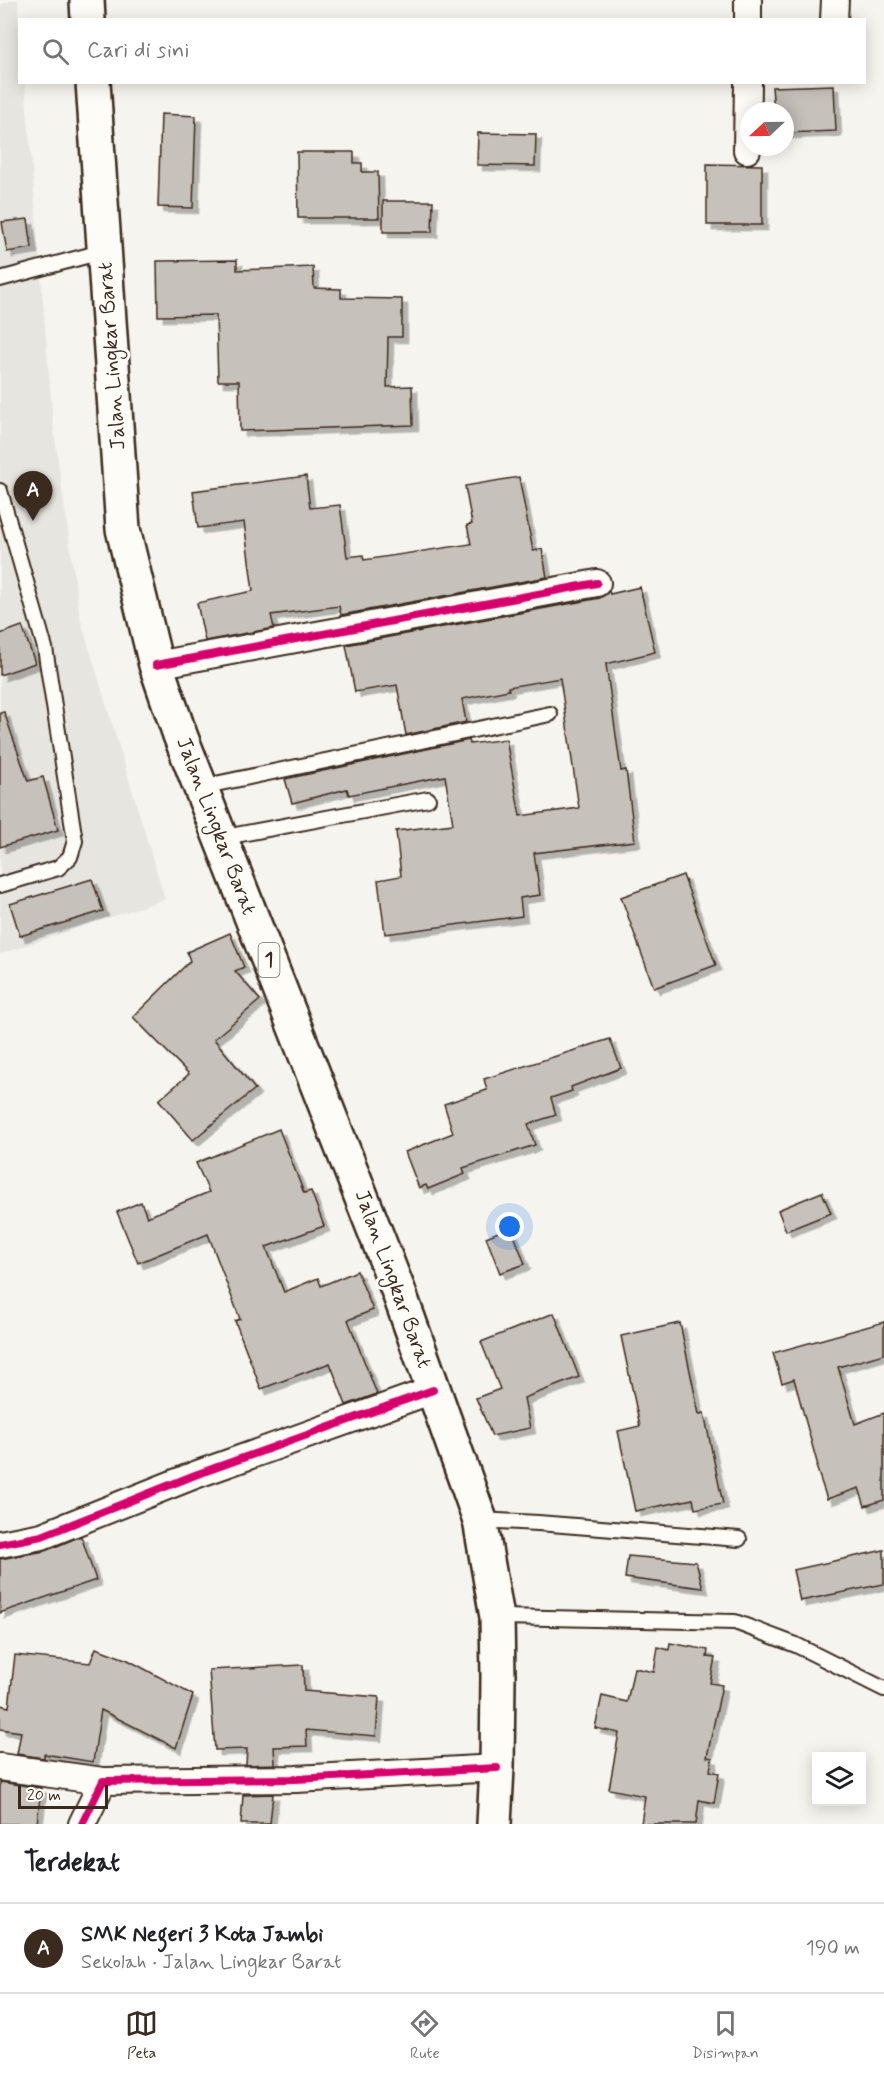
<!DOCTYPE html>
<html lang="id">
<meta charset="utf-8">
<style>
:root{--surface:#fff;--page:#f2f2f2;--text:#202124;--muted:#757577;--line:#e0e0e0;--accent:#3b2a1e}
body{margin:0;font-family:Mynerve,sans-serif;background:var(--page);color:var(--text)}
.controls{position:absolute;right:18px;bottom:18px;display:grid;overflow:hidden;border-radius:0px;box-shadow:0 3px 15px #0003}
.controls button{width:54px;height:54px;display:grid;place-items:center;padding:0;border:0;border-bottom:2px solid var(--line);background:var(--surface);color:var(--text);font:30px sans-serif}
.compass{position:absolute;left:740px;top:102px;width:54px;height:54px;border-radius:50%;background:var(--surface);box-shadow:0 3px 15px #0003;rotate:248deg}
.scale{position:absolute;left:18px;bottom:15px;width:90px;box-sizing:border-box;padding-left:6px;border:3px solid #3b2a1e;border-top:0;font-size:16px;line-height:21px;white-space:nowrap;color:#3b2a1e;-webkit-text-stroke:4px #fdfcf7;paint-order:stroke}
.you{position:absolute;left:510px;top:1227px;width:21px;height:21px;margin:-15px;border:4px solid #fff;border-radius:50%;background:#1a73e8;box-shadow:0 0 0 9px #1a73e833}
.badge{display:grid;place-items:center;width:39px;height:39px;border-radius:50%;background:var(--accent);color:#fff;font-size:20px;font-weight:700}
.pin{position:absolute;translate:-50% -50px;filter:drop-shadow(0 2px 3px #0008)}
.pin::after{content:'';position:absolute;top:32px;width:21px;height:18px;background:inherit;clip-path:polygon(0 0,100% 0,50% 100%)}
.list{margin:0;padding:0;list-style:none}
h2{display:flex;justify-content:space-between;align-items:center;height:78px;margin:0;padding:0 24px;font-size:26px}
h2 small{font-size:20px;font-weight:400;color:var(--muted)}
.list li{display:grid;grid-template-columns:39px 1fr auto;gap:18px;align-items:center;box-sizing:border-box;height:90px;padding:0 24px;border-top:2px solid var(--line)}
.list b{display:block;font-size:22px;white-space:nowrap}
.list p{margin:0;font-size:20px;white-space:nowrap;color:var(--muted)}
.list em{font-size:20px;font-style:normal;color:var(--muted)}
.icon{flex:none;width:33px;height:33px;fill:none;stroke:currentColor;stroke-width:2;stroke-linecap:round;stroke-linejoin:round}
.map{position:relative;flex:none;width:884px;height:1824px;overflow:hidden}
.search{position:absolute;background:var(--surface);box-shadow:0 3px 15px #0003;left:18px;right:18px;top:18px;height:66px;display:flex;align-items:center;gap:15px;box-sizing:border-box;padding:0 21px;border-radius:0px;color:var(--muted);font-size:22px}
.sheet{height:168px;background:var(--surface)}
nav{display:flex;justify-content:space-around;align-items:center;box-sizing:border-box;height:84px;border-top:2px solid var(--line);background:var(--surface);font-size:16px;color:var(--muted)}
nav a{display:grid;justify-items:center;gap:3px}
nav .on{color:var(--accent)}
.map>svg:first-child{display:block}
.built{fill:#e7e5df}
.building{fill:#c7c1bb;stroke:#3b2a1e;stroke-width:1.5;filter:url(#shadow)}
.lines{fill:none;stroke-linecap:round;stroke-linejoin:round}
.lane-casing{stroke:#3b2a1e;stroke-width:18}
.street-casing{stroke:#3b2a1e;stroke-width:30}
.highway-casing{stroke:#3b2a1e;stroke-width:38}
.lane{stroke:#fdfcf7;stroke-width:14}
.street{stroke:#fdfcf7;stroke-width:26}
.highway{stroke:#fdfcf7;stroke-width:33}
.cycleway-casing{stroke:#fdfcf7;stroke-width:11}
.cycleway{stroke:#d6006c;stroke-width:8}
.labels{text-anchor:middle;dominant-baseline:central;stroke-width:6;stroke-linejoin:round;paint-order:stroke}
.shield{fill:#fdfcf7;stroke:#75695f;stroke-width:1.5}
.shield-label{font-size:20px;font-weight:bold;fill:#3b2a1e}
.street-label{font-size:21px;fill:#3b2a1e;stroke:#fdfcf7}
</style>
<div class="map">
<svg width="884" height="1824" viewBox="0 0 884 1824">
<defs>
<filter id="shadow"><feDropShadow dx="5.5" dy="5.5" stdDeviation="0" flood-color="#0004"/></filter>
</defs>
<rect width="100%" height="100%" fill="#f5f4ee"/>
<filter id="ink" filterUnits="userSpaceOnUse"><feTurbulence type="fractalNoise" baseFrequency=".0167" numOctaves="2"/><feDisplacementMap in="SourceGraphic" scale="12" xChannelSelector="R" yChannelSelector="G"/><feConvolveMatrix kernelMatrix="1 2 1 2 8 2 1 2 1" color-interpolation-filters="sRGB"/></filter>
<g filter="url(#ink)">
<!-- built -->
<path class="built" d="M 13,0 L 18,0 L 20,82 L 25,83 L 53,424 L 80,618 L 165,899 L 0,954 L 0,5 Z"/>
<!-- building -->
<g class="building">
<path d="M 834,85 L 836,131 L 785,133 L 785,111 L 774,111 L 772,87 Z"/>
<path d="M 161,114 L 196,116 L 193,208 L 158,207 Z"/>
<path d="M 478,133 L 536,134 L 535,166 L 477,165 Z"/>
<path d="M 297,152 L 354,152 L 354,163 L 362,163 L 362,172 L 378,172 L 379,218 L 298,218 Z"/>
<path d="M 707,164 L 762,165 L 762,225 L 707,225 Z"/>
<path d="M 383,201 L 433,201 L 432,232 L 383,232 Z"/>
<path d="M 28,219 L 32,248 L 7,252 L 2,222 Z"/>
<path d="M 237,260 L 237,270 L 313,267 L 314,288 L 341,289 L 341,298 L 402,299 L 402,337 L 388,337 L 387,387 L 412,386 L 413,425 L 240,431 L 239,381 L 218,381 L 216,315 L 158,316 L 157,261 Z"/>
<path d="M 306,476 L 310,508 L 340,505 L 347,557 L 363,555 L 364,560 L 471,544 L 467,525 L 472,524 L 465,486 L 519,477 L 533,551 L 542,549 L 547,577 L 341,615 L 339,606 L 271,615 L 274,628 L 205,641 L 197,603 L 253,591 L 244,522 L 198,528 L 193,491 Z"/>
<path d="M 640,587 L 655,652 L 606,664 L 621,771 L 626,770 L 635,841 L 534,853 L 540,895 L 520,898 L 522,916 L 385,934 L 378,880 L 401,876 L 396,831 L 453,824 L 445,776 L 349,795 L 347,789 L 292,803 L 285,779 L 469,740 L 470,744 L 506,739 L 520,816 L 579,808 L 560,678 L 508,687 L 509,690 L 462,699 L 466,722 L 406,735 L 397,685 L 355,692 L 346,645 L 600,598 L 609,591 L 610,594 Z"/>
<path d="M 22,626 L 35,663 L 0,675 L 0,634 Z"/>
<path d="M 4,712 L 28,781 L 43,777 L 58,830 L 0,847 L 0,713 Z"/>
<path d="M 683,875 L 716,965 L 654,988 L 621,897 Z"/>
<path d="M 92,879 L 103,911 L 20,936 L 10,904 Z"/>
<path d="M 230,933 L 244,967 L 235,971 L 260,1000 L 214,1039 L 255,1089 L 193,1140 L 159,1100 L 189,1074 L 133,1017 L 190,961 L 187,952 Z"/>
<path d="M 610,1039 L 621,1068 L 571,1087 L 572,1091 L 551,1098 L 556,1115 L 528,1124 L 535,1145 L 463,1168 L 465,1174 L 428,1189 L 426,1185 L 419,1188 L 405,1152 L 453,1133 L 444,1104 L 487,1090 L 484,1079 Z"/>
<path d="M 279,1129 L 304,1193 L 311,1191 L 324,1226 L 266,1247 L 284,1292 L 318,1278 L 321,1286 L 357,1271 L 373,1310 L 348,1320 L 377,1394 L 346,1405 L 330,1363 L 261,1389 L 235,1321 L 240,1319 L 208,1234 L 138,1263 L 117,1212 L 141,1202 L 147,1217 L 209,1192 L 196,1163 Z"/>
<path d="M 822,1192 L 831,1213 L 786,1231 L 778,1210 Z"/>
<path d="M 511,1227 L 525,1264 L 500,1273 L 486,1237 Z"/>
<path d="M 554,1313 L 579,1377 L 524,1398 L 530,1428 L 492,1436 L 476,1398 L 500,1389 L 481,1342 Z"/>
<path d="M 884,1322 L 884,1354 L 838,1367 L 855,1424 L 884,1413 L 884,1500 L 865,1506 L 859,1488 L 827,1499 L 816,1466 L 818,1466 L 794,1379 L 782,1383 L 773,1353 Z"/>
<path d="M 680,1323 L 699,1414 L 704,1413 L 723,1504 L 695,1509 L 693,1499 L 635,1511 L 618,1431 L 640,1426 L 621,1336 Z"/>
<path d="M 81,1536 L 96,1580 L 0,1613 L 0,1559 L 45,1551 Z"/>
<path d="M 884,1550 L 884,1584 L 800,1601 L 793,1570 Z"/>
<path d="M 628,1556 L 696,1562 L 703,1588 L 625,1578 Z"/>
<path d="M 670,1643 L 708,1650 L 707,1657 L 715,1658 L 710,1683 L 722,1685 L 707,1757 L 712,1758 L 710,1771 L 719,1773 L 714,1803 L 699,1800 L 696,1824 L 641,1824 L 645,1796 L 609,1789 L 619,1733 L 595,1728 L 602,1696 L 627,1702 L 634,1668 L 654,1672 L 658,1647 L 669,1650 Z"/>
<path d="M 96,1648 L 128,1660 L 193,1695 L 176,1748 L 101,1710 L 93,1762 L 44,1754 L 44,1758 L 17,1754 L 21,1732 L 0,1729 L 0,1705 L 9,1707 L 15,1655 L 90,1663 Z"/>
<path d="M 303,1665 L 304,1691 L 379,1697 L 376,1736 L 306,1730 L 307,1746 L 274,1747 L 275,1764 L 246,1765 L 247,1749 L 215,1750 L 209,1670 Z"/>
<path d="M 0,1782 L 41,1788 L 37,1824 L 0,1824 Z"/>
<path d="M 273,1794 L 270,1824 L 241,1824 L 243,1795 Z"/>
</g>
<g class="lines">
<!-- lane casing -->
<g class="lane-casing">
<g id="lane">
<path d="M 0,279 L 105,251"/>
<path d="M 0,491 L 45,648 L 75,841 L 70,857 L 58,868 L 0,885"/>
<path d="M 201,787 L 550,714"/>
<path d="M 220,838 L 428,799"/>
<path d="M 480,1520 L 538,1523 L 739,1539"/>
<path d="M 497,1617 L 735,1622 L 796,1645 L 884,1689"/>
</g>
</g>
<!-- street casing -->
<g class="street-casing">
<g id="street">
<path d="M 748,20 L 748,0"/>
<path d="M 834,20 L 835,0"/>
<path d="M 747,150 L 748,82"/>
<path d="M 156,665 L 597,583"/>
<path d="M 0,1544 L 42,1536 L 195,1475 L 433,1390"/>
<path d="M 0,1767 L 103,1781"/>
<path d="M 82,1824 L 103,1781 L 296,1779 L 497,1768"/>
</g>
</g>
<!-- highway casing -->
<g class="highway-casing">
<g id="highway">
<path d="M 87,0 L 88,20"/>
<path d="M 93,82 L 123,529 L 156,665 L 180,735 L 398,1290 L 480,1520 L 497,1617 L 498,1677 L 497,1768 L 494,1824"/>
</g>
</g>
<!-- lane -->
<use href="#lane" class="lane"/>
<!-- street -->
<use href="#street" class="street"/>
<!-- highway -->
<use href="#highway" class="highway"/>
<!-- cycleway casing -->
<g class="cycleway-casing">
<g id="cycleway">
<path d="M 156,665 L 597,583"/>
<path d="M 0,1544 L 42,1536 L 195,1475 L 433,1390"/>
<path d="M 82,1824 L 103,1781 L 296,1779 L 497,1768"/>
</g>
</g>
<!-- cycleway -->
<use href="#cycleway" class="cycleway"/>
</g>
</g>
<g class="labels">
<!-- shield labels -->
<rect class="shield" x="258.5" y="943" width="21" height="34" rx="4.5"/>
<g class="shield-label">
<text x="269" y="960">1</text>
</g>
<!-- street labels -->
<g class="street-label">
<text transform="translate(112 356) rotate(-94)">Jalan Lingkar Barat</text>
<text transform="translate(216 826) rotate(69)">Jalan Lingkar Barat</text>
<text transform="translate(393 1279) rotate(70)">Jalan Lingkar Barat</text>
</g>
</g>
</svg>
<div class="controls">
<button><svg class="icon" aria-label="layers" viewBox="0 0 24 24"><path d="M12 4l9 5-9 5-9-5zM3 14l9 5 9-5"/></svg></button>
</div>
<svg class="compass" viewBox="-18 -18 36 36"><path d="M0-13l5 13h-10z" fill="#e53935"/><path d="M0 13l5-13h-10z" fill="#757577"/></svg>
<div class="scale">20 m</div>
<div class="you"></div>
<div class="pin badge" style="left:33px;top:521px">A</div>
<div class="search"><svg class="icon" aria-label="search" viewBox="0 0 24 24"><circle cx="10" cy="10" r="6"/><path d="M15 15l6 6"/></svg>Cari di sini</div>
</div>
<section class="sheet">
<h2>Terdekat<small></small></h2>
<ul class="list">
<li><span class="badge">A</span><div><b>SMK Negeri 3 Kota Jambi</b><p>Sekolah · Jalan Lingkar Barat</p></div><em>190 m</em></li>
</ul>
</section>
<nav>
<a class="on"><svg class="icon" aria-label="map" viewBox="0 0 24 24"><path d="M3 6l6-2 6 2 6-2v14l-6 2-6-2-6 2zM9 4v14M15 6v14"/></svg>Peta</a>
<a><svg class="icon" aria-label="directions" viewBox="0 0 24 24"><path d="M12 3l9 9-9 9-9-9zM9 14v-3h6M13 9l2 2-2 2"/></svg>Rute</a>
<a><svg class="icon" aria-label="saved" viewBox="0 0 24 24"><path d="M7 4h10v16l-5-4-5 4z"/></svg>Disimpan</a>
</nav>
